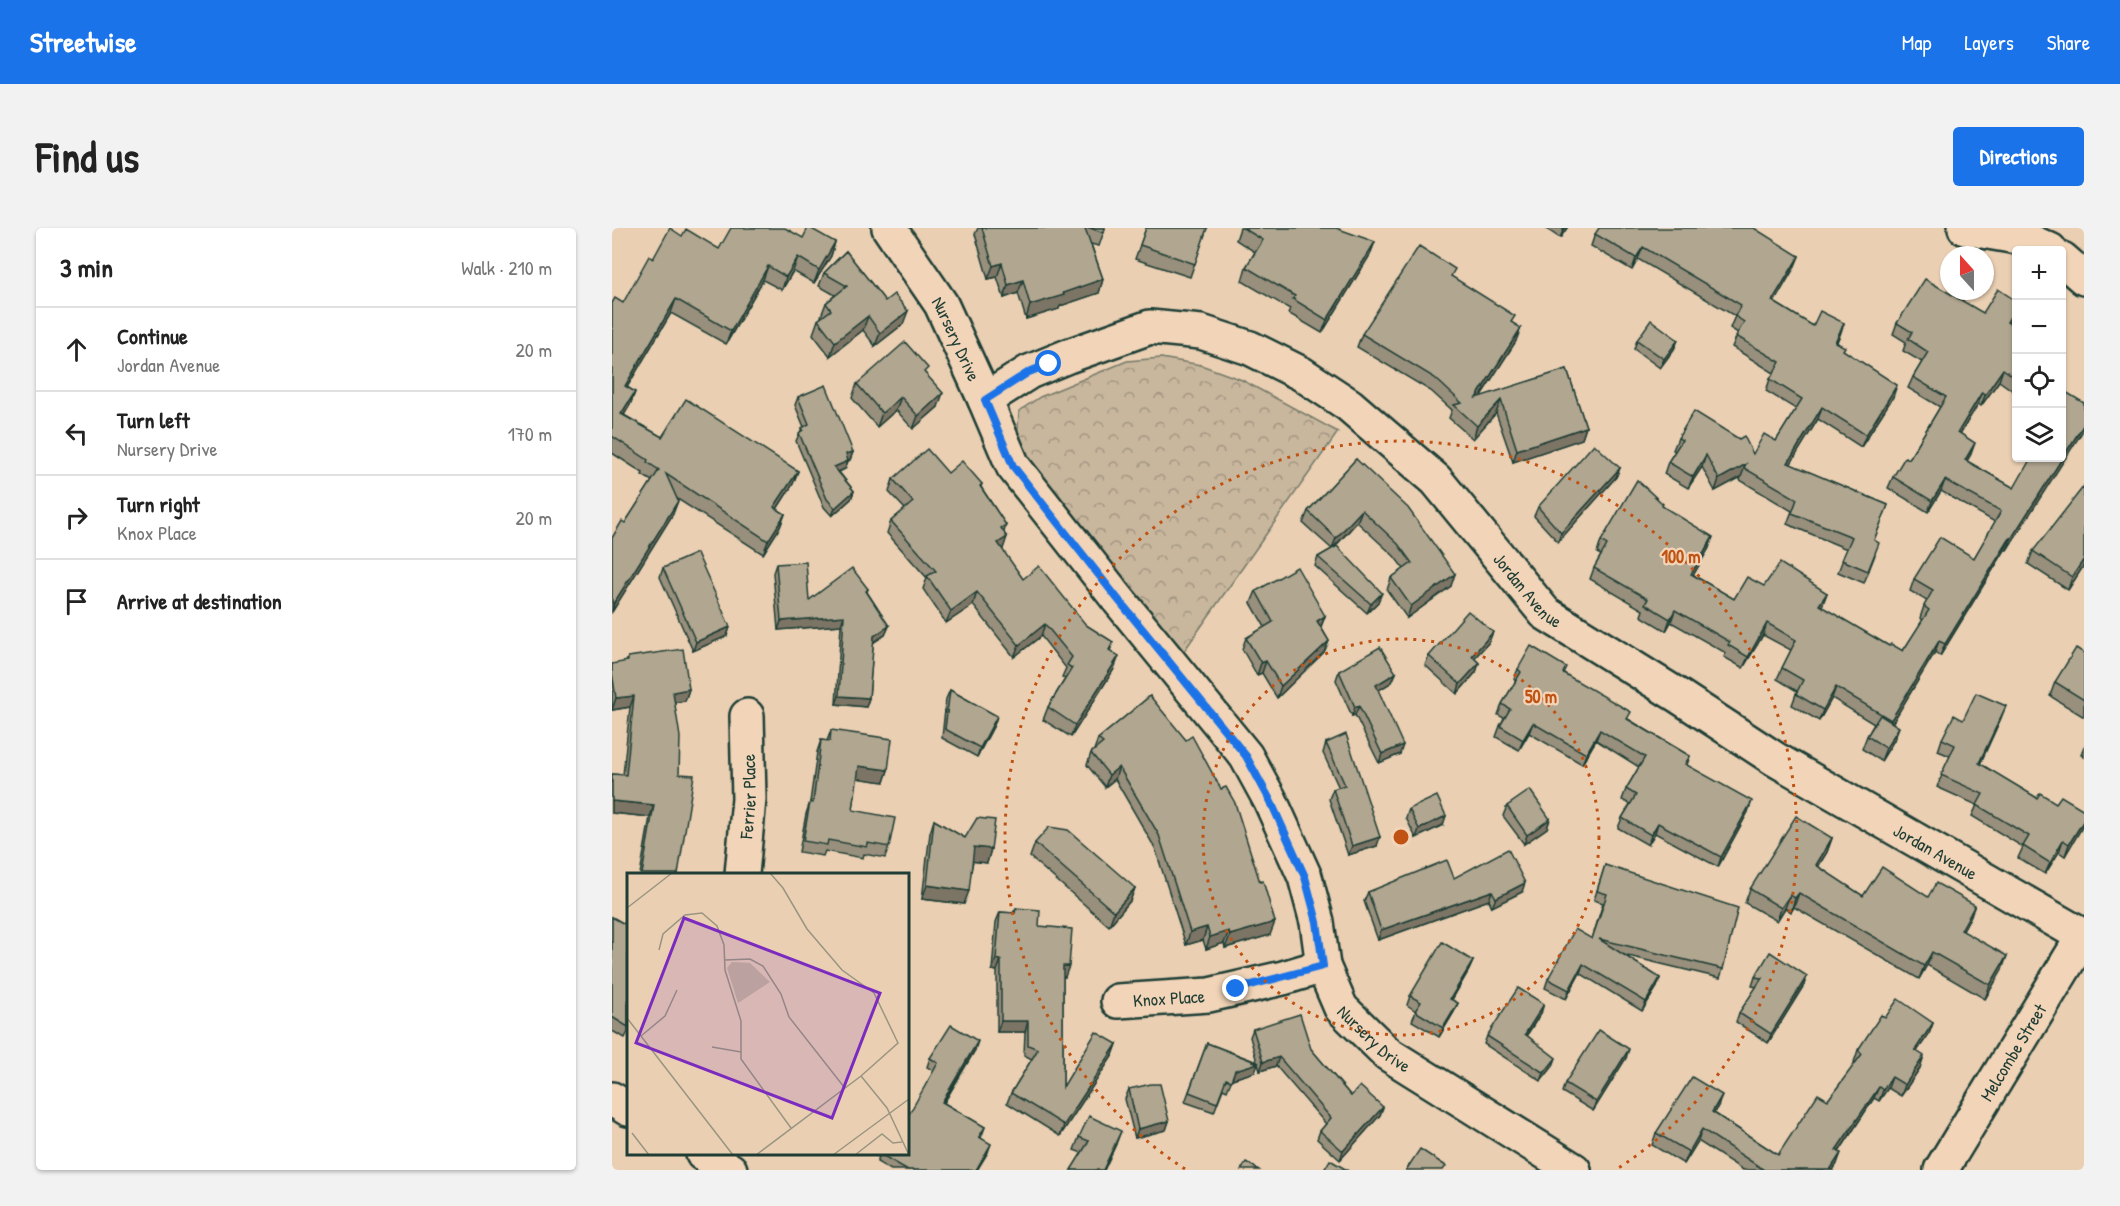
<!DOCTYPE html>
<meta charset="utf-8">
<style>
:root{--surface:#fff;--page:#f2f2f2;--text:#222;--muted:#767676;--line:#e0e0e0;--accent:#1a73e8}
body{margin:0;font-family:"Patrick Hand",sans-serif;background:var(--page);color:var(--text)}
.controls{position:absolute;right:18px;top:18px;display:grid;overflow:hidden;border-radius:6px;box-shadow:0 2px 4px #0004}
.controls button{width:54px;height:54px;display:grid;place-items:center;padding:0;border:0;border-bottom:2px solid var(--line);background:var(--surface);color:var(--text);font:30px sans-serif}
.compass{position:absolute;left:1328px;top:18px;width:54px;height:54px;border-radius:50%;background:var(--surface);box-shadow:0 2px 4px #0004;rotate:339deg}
.stop{position:absolute;width:18px;height:18px;margin:-14px;border:4px solid #1a73e8;border-radius:50%;background:#fff}
.stop.end{background:#1a73e8;border-color:#fff;box-shadow:0 2px 6px #0008}
.list{margin:0;padding:0;list-style:none}
h2{display:flex;justify-content:space-between;align-items:center;height:78px;margin:0;padding:0 24px;font-size:26px}
h2 small{font-size:20px;font-weight:400;color:var(--muted)}
.list li{display:grid;grid-template-columns:39px 1fr auto;gap:18px;align-items:center;box-sizing:border-box;height:84px;padding:0 24px;border-top:2px solid var(--line)}
.list b{display:block;font-size:22px;white-space:nowrap}
.list p{margin:0;font-size:20px;white-space:nowrap;color:var(--muted)}
.list em{font-size:20px;font-style:normal;color:var(--muted)}
.icon{flex:none;width:33px;height:33px;fill:none;stroke:currentColor;stroke-width:2;stroke-linecap:round;stroke-linejoin:round}
.map{position:relative;flex:none;width:1472px;height:942px;overflow:hidden;border-radius:6px}
header{display:flex;align-items:center;gap:36px;box-sizing:border-box;height:84px;padding:0 30px;background:var(--accent);color:#fff}
header strong{font-size:28px}
nav{display:flex;gap:33px;margin-inline-start:auto;font-size:21px}
.intro{display:flex;align-items:center;justify-content:space-between;box-sizing:border-box;height:144px;padding:0 36px}
h1{margin:0;font-size:42px}
.button{padding:15px 27px;border-radius:6px;background:var(--accent);color:#fff;font-size:21px;font-weight:700}
main{display:flex;gap:36px;padding:0 36px}
aside{flex:1;background:var(--surface);border-radius:6px;box-shadow:0 2px 4px #0004}
.map>svg:first-child{display:block}
.park{fill:url(#park-crowns);stroke:#747a68;stroke-width:1.5}
.lines{fill:none;stroke-linecap:round;stroke-linejoin:round}
.minor-casing{stroke:#1f3d34;stroke-width:38}
.minor{stroke:#f2d5b8;stroke-width:33}
.wall{fill:#988f7c;stroke:#1f3d34;stroke-width:1.5}
.shaded-wall{fill:#7c7465;stroke:#1f3d34;stroke-width:1.5}
.building{fill:#b1a690;stroke:#1f3d34;stroke-width:1.5}
.route{stroke:#1a73e8;stroke-width:8}
.ring{fill:none;stroke:#c05314;stroke-width:3;stroke-dasharray:3 6}
.labels{text-anchor:middle;dominant-baseline:central;stroke-width:4.5;stroke-linejoin:round;paint-order:stroke}
.street-label{font-size:18px;fill:#1f3d34;stroke:#f2d5b8}
.inset-road{fill:none;stroke:#999580;stroke-width:1.5}
.view{fill:#7b2cbf;fill-opacity:0.15;stroke:#7b2cbf;stroke-width:3}
.inset-edge{fill:none;stroke:#1f3d34;stroke-width:3}
.centre{fill:#c05314;stroke:#f2d5b8;stroke-width:3}
.ring-label{font-size:18px;text-anchor:middle;font-weight:bold;fill:#c05314;stroke:#f2d5b8;stroke-width:4.5;stroke-linejoin:round;paint-order:stroke}
</style>
<header>
<strong>Streetwise</strong>
<nav><a>Map</a><a>Layers</a><a>Share</a></nav>
</header>
<div class="intro"><h1>Find us</h1><a class="button">Directions</a></div>
<main>
<aside>
<h2>3 min<small>Walk · 210 m</small></h2>
<ul class="list">
<li><svg class="icon" aria-label="ahead" viewBox="0 0 24 24"><path d="M12 20V5M6 11l6-6 6 6"/></svg><div><b>Continue</b><p>Jordan Avenue</p></div><em>20 m</em></li>
<li><svg class="icon" aria-label="left" viewBox="0 0 24 24"><path d="M17 20v-9H6M10 6l-5 5 5 5"/></svg><div><b>Turn left</b><p>Nursery Drive</p></div><em>170 m</em></li>
<li><svg class="icon" aria-label="right" viewBox="0 0 24 24"><path d="M7 20v-9h11M14 6l5 5-5 5"/></svg><div><b>Turn right</b><p>Knox Place</p></div><em>20 m</em></li>
<li><svg class="icon" aria-label="arrive" viewBox="0 0 24 24"><path d="M6 21V4h12l-3 4 3 4H6"/></svg><div><b>Arrive at destination</b></div></li>
</ul>
</aside>
<div class="map">
<svg width="1472" height="942" viewBox="0 0 1472 942">
<defs>
<pattern id="park-crowns" width="20" height="18" patternUnits="userSpaceOnUse" patternTransform="scale(1.5)"><rect width="20" height="18" fill="#c8b69d"/><path d="M2 6a3 3 0 1 1 6 0M12 15a3 3 0 1 1 6 0" fill="none" stroke="#a29581"/></pattern>
</defs>
<rect width="100%" height="100%" fill="#eacfb3"/>
<filter id="ink" filterUnits="userSpaceOnUse"><feTurbulence type="fractalNoise" baseFrequency=".0167" numOctaves="2"/><feDisplacementMap in="SourceGraphic" scale="12" xChannelSelector="R" yChannelSelector="G"/><feConvolveMatrix kernelMatrix="1 2 1 2 8 2 1 2 1" color-interpolation-filters="sRGB"/></filter>
<g filter="url(#ink)">
<!-- park -->
<path class="park" d="M 549,130 L 589,137 L 630,152 L 726,204 L 572,423 L 452,288 L 405,218 L 407,183 L 428,169 L 515,133 Z"/>
<g class="lines">
<!-- minor casing -->
<g class="minor-casing">
<g id="minor">
<path id="s1" d="M 277,0 L 329,76 L 373,172 L 401,238 L 505,370 L 634,528 L 658,572 L 693,649 L 705,694 L 711,738 L 729,780 L 776,826 L 962,942"/>
<path d="M 1353,0 L 1411,10 L 1438,22"/>
<path d="M 1450,31 L 1472,50"/>
<path id="s2" d="M 373,172 L 417,144 L 456,128 L 538,99 L 589,104 L 638,120 L 690,146 L 737,177 L 824,252 L 933,385 L 1065,467 L 1163,531 L 1471,708"/>
<path id="s3" d="M 130,646 L 137,571 L 135,488"/>
<path id="s4" d="M 506,773 L 597,767 L 671,750 L 711,738"/>
<path d="M 0,871 L 16,881"/>
<path d="M 91,926 L 118,942"/>
<path id="s5" d="M 1329,942 L 1472,707"/>
</g>
</g>
<!-- minor -->
<use href="#minor" class="minor"/>
</g>
<!-- wall -->
<g class="wall">
<path d="M 366,0 L 493,0 L 487,18 L 479,16 L 491,51 L 487,65 L 448,78 L 447,81 L 414,91 L 406,65 L 392,70 L 385,49 L 376,51 L 363,6 Z"/>
<path d="M 534,0 L 595,0 L 578,49 L 523,31 Z"/>
<path d="M 628,0 L 724,0 L 758,27 L 710,105 L 676,85 L 678,81 L 630,53 L 634,39 L 643,24 L 624,12 Z"/>
<path d="M 933,0 L 955,0 L 948,10 Z"/>
<path d="M 983,6 L 1187,28 L 1182,40 L 1162,74 L 1201,98 L 1232,95 L 1225,114 L 1231,123 L 1281,169 L 1249,219 L 1206,191 L 1178,236 L 1276,277 L 1262,312 L 1263,327 L 1252,355 L 1226,344 L 1235,321 L 1175,296 L 1180,283 L 1128,252 L 1129,249 L 1103,263 L 1090,239 L 1076,260 L 1052,246 L 1056,234 L 1063,223 L 1061,222 L 1066,210 L 1141,226 L 1164,213 L 1184,181 L 1154,163 L 1158,151 L 1162,145 L 1120,119 L 1126,105 L 1118,100 L 1123,88 L 1026,31 L 1020,42 L 979,18 Z"/>
<path d="M 70,8 L 107,21 L 191,10 L 223,14 L 219,28 L 202,55 L 181,43 L 170,62 L 151,52 L 114,116 L 59,85 L 15,159 L 23,164 L 18,177 L 12,187 L 50,209 L 186,243 L 181,256 L 165,281 L 173,286 L 168,299 L 151,326 L 64,270 L 61,286 L 0,384 L 0,310 L 13,295 L 40,253 L 30,247 L 31,245 L 0,225 L 0,75 L 11,75 L 41,31 Z"/>
<path d="M 234,23 L 291,96 L 263,118 L 251,102 L 218,128 L 201,106 L 206,92 L 210,89 L 209,88 L 214,75 L 223,67 L 207,58 L 212,45 Z"/>
<path d="M 840,49 L 900,95 L 904,113 L 868,169 L 955,141 L 974,199 L 970,211 L 901,234 L 884,185 L 861,211 L 837,190 L 840,182 L 819,163 L 745,119 L 750,106 Z"/>
<path d="M 1371,85 L 1403,86 L 1397,96 L 1404,100 L 1404,165 L 1387,153 L 1369,178 L 1366,176 L 1348,205 L 1359,226 L 1355,233 L 1402,260 L 1472,175 L 1395,322 L 1393,322 L 1328,428 L 1323,424 L 1280,495 L 1282,512 L 1269,533 L 1250,521 L 1255,508 L 1262,496 L 1220,470 L 1207,493 L 1180,477 L 1185,463 L 1165,451 L 1170,440 L 1179,422 L 1151,407 L 1131,440 L 1112,429 L 1114,425 L 1059,394 L 1054,403 L 1029,388 L 1031,382 L 978,351 L 982,340 L 989,327 L 985,325 L 989,313 L 1050,278 L 1097,320 L 1081,347 L 1122,371 L 1152,358 L 1215,365 L 1209,379 L 1277,418 L 1291,423 L 1311,392 L 1308,390 L 1312,378 L 1315,373 L 1298,363 L 1302,351 L 1362,330 L 1383,294 L 1329,263 L 1316,284 L 1276,260 L 1281,249 L 1297,231 L 1328,179 L 1296,160 L 1301,149 L 1310,134 L 1291,123 L 1294,114 L 1281,106 L 1285,95 Z"/>
<path d="M 1025,112 L 1066,112 L 1062,121 L 1048,140 L 1022,121 Z"/>
<path d="M 314,146 L 326,179 L 301,201 L 284,182 L 265,199 L 240,170 L 245,156 Z"/>
<path d="M 186,169 L 241,224 L 238,232 L 236,233 L 233,241 L 227,244 L 242,263 L 239,271 L 220,288 L 212,279 L 184,213 L 190,200 L 192,199 L 183,177 Z"/>
<path d="M 744,231 L 839,358 L 795,390 L 775,362 L 779,350 L 792,341 L 782,328 L 745,294 L 721,321 L 766,374 L 755,385 L 703,338 L 706,329 L 720,321 L 691,295 L 696,283 Z"/>
<path d="M 1008,240 L 1004,249 L 946,314 L 922,288 L 926,279 Z"/>
<path d="M 336,245 L 370,256 L 369,259 L 394,297 L 392,304 L 390,322 L 411,351 L 474,397 L 501,414 L 498,423 L 502,441 L 459,509 L 431,492 L 436,479 L 453,451 L 450,449 L 454,440 L 429,408 L 402,429 L 361,377 L 334,395 L 311,361 L 315,350 L 275,305 L 279,293 L 293,281 L 277,264 L 281,251 Z"/>
<path d="M 1421,323 L 1472,337 L 1456,362 L 1416,336 Z"/>
<path d="M 164,336 L 197,372 L 256,361 L 255,364 L 277,398 L 273,407 L 261,415 L 257,470 L 254,479 L 224,476 L 229,397 L 166,402 L 161,345 Z"/>
<path d="M 51,340 L 118,399 L 115,408 L 81,423 L 48,349 Z"/>
<path d="M 644,363 L 713,388 L 709,399 L 717,413 L 712,424 L 665,470 L 650,445 L 645,447 L 630,421 L 634,410 L 653,399 L 639,375 Z"/>
<path d="M 877,414 L 862,430 L 867,435 L 864,444 L 845,466 L 813,437 L 817,428 Z"/>
<path d="M 1472,425 L 1472,489 L 1438,468 L 1443,454 Z"/>
<path d="M 16,429 L 77,461 L 73,473 L 63,474 L 66,646 L 28,646 L 38,589 L 0,585 L 0,546 L 11,547 L 18,479 L 0,482 L 0,436 L 14,434 Z"/>
<path d="M 906,441 L 952,445 L 1016,491 L 1078,528 L 1075,537 L 1136,584 L 1106,639 L 1043,605 L 1036,617 L 1006,600 L 1010,590 L 1018,576 L 1010,572 L 1014,561 L 1027,539 L 984,512 L 970,536 L 917,505 L 907,522 L 884,509 L 888,498 L 892,490 L 886,487 L 890,476 L 904,453 L 902,451 Z"/>
<path d="M 727,443 L 784,445 L 780,454 L 766,462 L 788,526 L 767,535 L 743,487 L 740,488 L 724,452 Z"/>
<path d="M 338,462 L 385,488 L 382,497 L 365,529 L 330,510 L 334,471 Z"/>
<path d="M 538,468 L 658,707 L 613,720 L 612,715 L 594,721 L 591,712 L 574,717 L 543,620 L 503,551 L 493,559 L 475,537 L 479,525 L 482,522 L 486,511 Z"/>
<path d="M 1389,490 L 1368,536 L 1425,570 L 1472,582 L 1453,628 L 1447,624 L 1433,646 L 1406,630 L 1411,619 L 1360,588 L 1365,577 L 1325,559 L 1338,528 L 1326,523 L 1330,511 L 1351,492 Z"/>
<path d="M 219,502 L 276,542 L 272,554 L 245,550 L 241,582 L 277,619 L 273,630 L 252,626 L 251,630 L 213,623 L 211,628 L 187,624 L 194,586 L 198,574 L 205,524 L 209,512 L 215,513 Z"/>
<path d="M 714,515 L 765,618 L 736,627 L 717,571 L 721,561 L 727,560 L 711,525 Z"/>
<path d="M 1472,518 L 1472,529 L 1469,527 Z"/>
<path d="M 895,578 L 938,591 L 935,600 L 912,616 L 891,588 Z"/>
<path d="M 797,581 L 831,597 L 804,610 L 794,590 Z"/>
<path d="M 322,592 L 353,610 L 379,621 L 375,635 L 361,633 L 352,676 L 310,671 L 318,605 Z"/>
<path d="M 1220,610 L 1215,624 L 1206,639 L 1251,668 L 1316,669 L 1358,690 L 1351,703 L 1390,742 L 1373,771 L 1315,737 L 1307,751 L 1182,679 L 1179,684 L 1173,680 L 1165,693 L 1133,675 L 1138,661 Z"/>
<path d="M 423,615 L 523,660 L 518,673 L 497,698 L 418,629 Z"/>
<path d="M 993,637 L 1111,741 L 1108,750 L 1012,727 L 1048,750 L 1045,759 L 1030,783 L 968,745 L 954,771 L 933,760 L 936,751 L 980,711 L 991,675 L 982,672 Z"/>
<path d="M 842,650 L 910,664 L 880,679 L 877,672 L 766,712 L 752,673 L 756,664 Z"/>
<path d="M 404,680 L 427,698 L 453,749 L 451,749 L 451,859 L 505,816 L 501,827 L 448,908 L 395,875 L 399,865 L 420,831 L 412,827 L 413,804 L 385,804 L 385,743 L 380,742 L 384,694 L 388,684 L 401,685 Z"/>
<path d="M 0,689 L 16,698 L 16,804 L 13,810 L 0,803 Z"/>
<path d="M 861,733 L 857,742 L 840,772 L 846,775 L 842,784 L 827,809 L 800,793 L 804,783 L 795,777 L 798,768 Z"/>
<path d="M 1143,749 L 1192,757 L 1156,815 L 1124,794 L 1127,785 L 1145,759 L 1140,758 Z"/>
<path d="M 929,785 L 915,807 L 941,838 L 929,853 L 872,816 L 875,808 Z"/>
<path d="M 1273,790 L 1321,795 L 1317,806 L 1305,823 L 1308,840 L 1289,868 L 1276,860 L 1267,873 L 1262,870 L 1227,924 L 1225,936 L 1221,942 L 1131,942 L 1086,913 L 1072,936 L 1040,917 L 1044,905 L 1106,878 L 1102,885 L 1166,927 L 1216,872 L 1244,835 L 1242,834 L 1246,822 Z"/>
<path d="M 641,801 L 699,821 L 739,868 L 771,879 L 768,887 L 728,932 L 705,911 L 708,903 L 714,896 L 664,838 L 648,843 L 646,836 L 643,844 L 620,851 L 615,863 L 611,861 L 602,884 L 573,874 L 595,815 L 645,834 L 638,809 Z"/>
<path d="M 363,822 L 332,875 L 373,899 L 369,910 L 376,924 L 365,942 L 279,942 L 265,934 L 267,929 L 260,926 L 296,926 L 322,843 L 315,839 L 318,830 Z"/>
<path d="M 1014,830 L 981,883 L 950,864 L 953,855 Z"/>
<path d="M 517,861 L 557,893 L 554,902 L 523,910 L 513,871 Z"/>
<path d="M 467,909 L 504,916 L 492,942 L 459,942 L 470,925 L 462,922 Z"/>
</g>
<!-- shaded-wall -->
<g class="shaded-wall">
<path d="M 952,0 L 955,0 L 948,10 Z"/>
<path d="M 223,14 L 219,28 L 202,55 L 207,42 Z"/>
<path d="M 763,14 L 758,27 L 710,105 L 715,92 Z"/>
<path d="M 1031,19 L 1026,31 L 1020,42 L 1024,30 Z"/>
<path d="M 1187,28 L 1182,40 L 1156,85 L 1160,73 Z"/>
<path d="M 186,29 L 181,43 L 170,62 L 174,49 Z"/>
<path d="M 390,35 L 385,49 L 376,51 L 381,38 Z"/>
<path d="M 156,38 L 151,52 L 114,116 L 119,103 Z"/>
<path d="M 491,51 L 487,65 L 448,78 L 447,81 L 414,91 L 418,77 Z"/>
<path d="M 411,52 L 406,65 L 392,70 L 396,57 Z"/>
<path d="M 64,71 L 59,85 L 8,171 L 13,158 Z"/>
<path d="M 1404,79 L 1403,86 L 1391,106 L 1395,94 Z"/>
<path d="M 296,83 L 291,96 L 263,118 L 268,105 Z"/>
<path d="M 256,88 L 251,102 L 218,128 L 223,114 Z"/>
<path d="M 1232,95 L 1228,107 L 1219,125 L 1223,114 Z"/>
<path d="M 909,100 L 904,113 L 859,183 L 864,170 Z"/>
<path d="M 1066,112 L 1062,121 L 1048,140 L 1052,131 Z"/>
<path d="M 1391,141 L 1387,153 L 1369,178 L 1373,167 Z"/>
<path d="M 1285,157 L 1281,169 L 1249,219 L 1254,207 Z"/>
<path d="M 23,164 L 18,177 L 4,199 L 9,186 Z"/>
<path d="M 1370,164 L 1366,176 L 1342,216 L 1346,204 Z"/>
<path d="M 331,165 L 326,179 L 301,201 L 306,188 Z"/>
<path d="M 289,169 L 284,182 L 265,199 L 270,185 Z"/>
<path d="M 889,172 L 884,185 L 861,211 L 865,198 Z"/>
<path d="M 1210,179 L 1206,191 L 1172,247 L 1176,235 Z"/>
<path d="M 1472,196 L 1472,201 L 1395,322 L 1399,311 Z"/>
<path d="M 974,199 L 970,211 L 901,234 L 905,222 Z"/>
<path d="M 1363,215 L 1359,226 L 1349,243 L 1353,232 Z"/>
<path d="M 241,224 L 238,232 L 231,235 L 234,226 Z"/>
<path d="M 1094,227 L 1090,239 L 1076,260 L 1081,249 Z"/>
<path d="M 236,233 L 233,241 L 219,247 L 222,239 Z"/>
<path d="M 1134,236 L 1129,249 L 1103,263 L 1107,251 Z"/>
<path d="M 1008,240 L 1004,249 L 946,314 L 949,305 Z"/>
<path d="M 186,243 L 181,256 L 157,293 L 162,279 Z"/>
<path d="M 1333,252 L 1329,263 L 1316,284 L 1320,273 Z"/>
<path d="M 242,263 L 239,271 L 220,288 L 223,280 Z"/>
<path d="M 66,273 L 61,286 L 0,384 L 2,375 Z"/>
<path d="M 750,282 L 745,294 L 720,321 L 724,310 Z"/>
<path d="M 173,286 L 168,299 L 151,326 L 156,313 Z"/>
<path d="M 395,309 L 391,321 L 381,328 L 386,315 Z"/>
<path d="M 1101,309 L 1097,320 L 1075,358 L 1079,346 Z"/>
<path d="M 1398,310 L 1393,322 L 1328,428 L 1333,416 Z"/>
<path d="M 1472,331 L 1472,337 L 1456,362 L 1460,349 Z"/>
<path d="M 843,346 L 839,358 L 795,390 L 799,378 Z"/>
<path d="M 365,364 L 361,377 L 334,395 L 339,383 Z"/>
<path d="M 770,365 L 766,374 L 755,385 L 759,376 Z"/>
<path d="M 1215,365 L 1211,376 L 1203,389 L 1207,377 Z"/>
<path d="M 1063,382 L 1059,394 L 1054,403 L 1058,391 Z"/>
<path d="M 232,388 L 229,397 L 166,402 L 169,393 Z"/>
<path d="M 713,388 L 708,400 L 705,393 Z"/>
<path d="M 1155,395 L 1151,407 L 1131,440 L 1136,429 Z"/>
<path d="M 433,396 L 429,408 L 402,429 L 407,417 Z"/>
<path d="M 277,398 L 273,407 L 259,416 L 262,408 Z"/>
<path d="M 118,399 L 115,408 L 81,423 L 84,414 Z"/>
<path d="M 881,404 L 877,414 L 856,437 L 860,428 Z"/>
<path d="M 717,413 L 712,424 L 665,470 L 669,458 Z"/>
<path d="M 1327,413 L 1323,424 L 1275,504 L 1279,492 Z"/>
<path d="M 507,428 L 502,441 L 459,509 L 463,497 Z"/>
<path d="M 654,433 L 650,445 L 645,447 L 649,435 Z"/>
<path d="M 867,435 L 864,444 L 845,466 L 848,456 Z"/>
<path d="M 784,445 L 780,454 L 761,466 L 764,457 Z"/>
<path d="M 1224,459 L 1220,470 L 1207,493 L 1211,482 Z"/>
<path d="M 77,461 L 73,473 L 57,475 L 61,464 Z"/>
<path d="M 22,468 L 18,479 L 0,482 L 4,470 Z"/>
<path d="M 227,468 L 257,470 L 254,479 L 224,476 Z"/>
<path d="M 747,478 L 743,487 L 740,488 L 743,479 Z"/>
<path d="M 1394,478 L 1389,490 L 1363,547 L 1367,535 Z"/>
<path d="M 385,488 L 382,497 L 365,529 L 368,520 Z"/>
<path d="M 921,495 L 917,505 L 907,522 L 911,512 Z"/>
<path d="M 1287,499 L 1282,512 L 1269,533 L 1274,520 Z"/>
<path d="M 988,502 L 984,512 L 970,536 L 974,526 Z"/>
<path d="M 791,517 L 788,526 L 767,535 L 770,526 Z"/>
<path d="M 247,538 L 276,542 L 272,554 L 243,550 Z"/>
<path d="M 507,539 L 503,551 L 493,559 L 497,547 Z"/>
<path d="M 0,573 L 42,577 L 38,589 L 0,585 Z"/>
<path d="M 1140,573 L 1136,584 L 1106,639 L 1109,629 Z"/>
<path d="M 834,588 L 831,597 L 804,610 L 807,601 Z"/>
<path d="M 938,591 L 935,600 L 912,616 L 915,607 Z"/>
<path d="M 1472,592 L 1472,596 L 1453,628 L 1457,616 Z"/>
<path d="M 1046,595 L 1043,605 L 1036,617 L 1039,607 Z"/>
<path d="M 768,609 L 765,618 L 736,627 L 740,618 Z"/>
<path d="M 1220,610 L 1215,624 L 1199,650 L 1204,637 Z"/>
<path d="M 1451,612 L 1447,624 L 1433,646 L 1438,635 Z"/>
<path d="M 362,619 L 379,621 L 375,635 L 357,633 Z"/>
<path d="M 913,655 L 910,664 L 880,679 L 884,670 Z"/>
<path d="M 315,657 L 357,663 L 352,676 L 310,671 Z"/>
<path d="M 523,660 L 518,673 L 497,698 L 502,684 Z"/>
<path d="M 880,663 L 877,672 L 766,712 L 769,702 Z"/>
<path d="M 1187,665 L 1182,679 L 1179,684 L 1183,670 Z"/>
<path d="M 1178,667 L 1173,680 L 1165,693 L 1169,680 Z"/>
<path d="M 1363,677 L 1358,690 L 1344,715 L 1349,702 Z"/>
<path d="M 663,694 L 658,707 L 613,720 L 618,707 Z"/>
<path d="M 595,699 L 591,712 L 574,717 L 578,704 Z"/>
<path d="M 617,703 L 612,715 L 594,721 L 598,709 Z"/>
<path d="M 1320,724 L 1315,737 L 1307,751 L 1312,738 Z"/>
<path d="M 1395,728 L 1390,742 L 1373,771 L 1378,757 Z"/>
<path d="M 384,731 L 389,732 L 385,743 L 380,742 Z"/>
<path d="M 861,733 L 857,742 L 835,780 L 838,771 Z"/>
<path d="M 971,736 L 968,745 L 954,771 L 957,762 Z"/>
<path d="M 451,738 L 457,738 L 453,749 L 447,748 Z"/>
<path d="M 1195,748 L 1192,757 L 1156,815 L 1159,806 Z"/>
<path d="M 1048,750 L 1045,759 L 1030,783 L 1034,774 Z"/>
<path d="M 846,775 L 842,784 L 827,809 L 831,800 Z"/>
<path d="M 932,776 L 929,785 L 910,814 L 913,806 Z"/>
<path d="M 389,793 L 416,793 L 413,804 L 385,804 Z"/>
<path d="M 1321,795 L 1317,806 L 1298,833 L 1303,822 Z"/>
<path d="M 366,813 L 363,822 L 327,882 L 330,874 Z"/>
<path d="M 505,816 L 501,827 L 448,908 L 452,897 Z"/>
<path d="M 1017,821 L 1014,830 L 981,883 L 984,874 Z"/>
<path d="M 1312,828 L 1308,840 L 1289,868 L 1293,857 Z"/>
<path d="M 667,829 L 664,838 L 648,843 L 651,834 Z"/>
<path d="M 944,830 L 941,838 L 929,853 L 932,845 Z"/>
<path d="M 646,835 L 643,844 L 620,851 L 623,842 Z"/>
<path d="M 1280,849 L 1276,860 L 1267,873 L 1271,862 Z"/>
<path d="M 1267,859 L 1262,870 L 1220,934 L 1224,922 Z"/>
<path d="M 1110,867 L 1106,878 L 1096,896 L 1100,884 Z"/>
<path d="M 771,879 L 768,887 L 728,932 L 731,923 Z"/>
<path d="M 557,893 L 554,902 L 523,910 L 526,901 Z"/>
<path d="M 1090,901 L 1086,913 L 1072,936 L 1077,924 Z"/>
<path d="M 509,903 L 504,916 L 492,942 L 491,942 Z"/>
<path d="M 379,916 L 376,924 L 365,942 L 364,942 Z"/>
<path d="M 1229,925 L 1225,936 L 1221,942 L 1218,942 Z"/>
</g>
<!-- building -->
<g class="building">
<path d="M 58,0 L 70,8 L 74,1 L 107,21 L 119,0 L 173,0 L 191,10 L 196,0 L 198,0 L 223,14 L 207,42 L 186,29 L 174,49 L 156,38 L 119,103 L 64,71 L 13,158 L 23,164 L 9,186 L 50,209 L 74,171 L 186,243 L 162,279 L 173,286 L 156,313 L 54,246 L 66,273 L 2,375 L 0,374 L 0,310 L 10,293 L 13,295 L 47,242 L 35,234 L 36,232 L 0,208 L 0,75 L 3,70 L 11,75 L 37,28 L 41,31 Z"/>
<path d="M 370,0 L 473,0 L 491,51 L 451,65 L 452,67 L 418,77 L 411,52 L 396,57 L 390,35 L 381,38 Z"/>
<path d="M 478,0 L 493,0 L 492,5 Z"/>
<path d="M 534,0 L 595,0 L 583,36 L 528,17 Z"/>
<path d="M 631,0 L 724,0 L 763,14 L 715,92 L 681,71 L 683,68 L 634,39 L 651,12 Z"/>
<path d="M 987,0 L 1142,0 L 1187,28 L 1160,73 L 1201,98 L 1208,83 L 1232,95 L 1223,114 L 1233,119 L 1231,122 L 1285,157 L 1254,207 L 1210,179 L 1176,235 L 1276,277 L 1262,312 L 1267,315 L 1256,343 L 1230,332 L 1240,309 L 1180,285 L 1185,271 L 1132,240 L 1134,236 L 1107,251 L 1094,227 L 1081,249 L 1056,234 L 1070,212 L 1066,210 L 1082,183 L 1127,211 L 1132,208 L 1141,226 L 1152,206 L 1164,213 L 1190,171 L 1158,151 L 1168,134 L 1124,108 L 1132,94 L 1123,88 L 1129,77 L 1031,19 L 1024,30 L 983,6 Z"/>
<path d="M 807,18 L 843,41 L 839,48 L 903,88 L 899,94 L 909,100 L 864,170 L 955,141 L 974,199 L 905,222 L 889,172 L 865,198 L 842,177 L 850,175 L 823,150 L 750,106 Z"/>
<path d="M 234,23 L 273,73 L 282,66 L 296,83 L 268,105 L 256,88 L 223,114 L 206,92 L 219,82 L 214,75 L 235,58 L 212,45 Z"/>
<path d="M 1313,51 L 1371,85 L 1386,61 L 1404,73 L 1404,79 L 1395,94 L 1404,100 L 1404,150 L 1391,141 L 1373,167 L 1370,164 L 1346,204 L 1363,215 L 1353,232 L 1402,260 L 1419,230 L 1449,230 L 1449,161 L 1472,175 L 1472,196 L 1399,311 L 1398,310 L 1333,416 L 1327,413 L 1279,492 L 1224,459 L 1211,482 L 1184,466 L 1191,452 L 1170,440 L 1184,412 L 1155,395 L 1136,429 L 1116,417 L 1118,414 L 1063,382 L 1058,391 L 1033,376 L 1036,371 L 982,340 L 995,317 L 989,313 L 1025,252 L 1051,276 L 1050,278 L 1101,309 L 1079,346 L 1122,371 L 1135,349 L 1152,358 L 1168,335 L 1215,365 L 1207,377 L 1277,418 L 1279,416 L 1291,423 L 1317,382 L 1312,378 L 1321,362 L 1302,351 L 1328,309 L 1362,330 L 1389,283 L 1333,252 L 1320,273 L 1281,249 L 1293,229 L 1297,231 L 1334,169 L 1301,149 L 1316,124 L 1296,111 L 1300,104 L 1285,95 Z"/>
<path d="M 1039,92 L 1066,112 L 1052,131 L 1025,112 Z"/>
<path d="M 293,114 L 316,140 L 312,144 L 331,165 L 306,188 L 289,169 L 270,185 L 245,156 Z"/>
<path d="M 214,157 L 241,224 L 234,226 L 236,233 L 222,239 L 242,263 L 223,280 L 215,271 L 187,205 L 191,202 L 190,200 L 197,196 L 186,169 Z"/>
<path d="M 982,216 L 1008,240 L 949,305 L 926,279 Z"/>
<path d="M 315,221 L 336,245 L 350,233 L 370,256 L 368,258 L 394,297 L 389,300 L 395,309 L 386,315 L 411,351 L 427,338 L 474,397 L 501,414 L 497,422 L 507,428 L 463,497 L 436,479 L 460,440 L 455,437 L 460,429 L 433,396 L 407,417 L 365,364 L 339,383 L 315,348 L 324,343 L 279,293 L 301,274 L 281,251 Z"/>
<path d="M 744,231 L 796,280 L 843,346 L 799,378 L 779,350 L 800,335 L 786,316 L 750,282 L 724,310 L 696,283 Z"/>
<path d="M 1472,258 L 1472,331 L 1460,349 L 1421,323 Z"/>
<path d="M 725,318 L 770,365 L 759,376 L 706,329 Z"/>
<path d="M 85,325 L 118,399 L 84,414 L 51,340 Z"/>
<path d="M 194,334 L 197,372 L 240,340 L 256,361 L 254,363 L 277,398 L 262,408 L 257,470 L 227,468 L 232,388 L 169,393 L 164,336 Z"/>
<path d="M 685,339 L 713,388 L 705,393 L 717,413 L 669,458 L 654,433 L 649,435 L 634,410 L 661,394 L 644,363 Z"/>
<path d="M 856,383 L 881,404 L 860,428 L 867,435 L 848,456 L 817,428 Z"/>
<path d="M 919,418 L 954,439 L 951,445 L 1019,484 L 1015,491 L 1078,528 L 1073,536 L 1140,573 L 1109,629 L 1046,595 L 1039,607 L 1010,590 L 1024,567 L 1014,561 L 1033,529 L 988,502 L 974,526 L 921,495 L 911,512 L 888,498 L 898,481 L 890,476 L 909,444 L 906,441 Z"/>
<path d="M 768,419 L 784,445 L 764,457 L 791,517 L 770,526 L 747,478 L 743,479 L 727,443 Z"/>
<path d="M 1464,420 L 1472,425 L 1472,472 L 1443,454 Z"/>
<path d="M 71,421 L 77,461 L 61,464 L 68,509 L 67,546 L 82,547 L 66,646 L 30,646 L 42,577 L 0,573 L 0,546 L 14,547 L 22,468 L 4,470 L 0,444 L 0,436 L 16,433 L 16,429 Z"/>
<path d="M 338,462 L 385,488 L 368,520 L 333,501 Z"/>
<path d="M 1364,465 L 1394,478 L 1367,535 L 1425,570 L 1428,565 L 1444,575 L 1449,568 L 1472,582 L 1472,592 L 1457,616 L 1451,612 L 1438,635 L 1411,618 L 1417,608 L 1365,577 L 1371,566 L 1329,547 L 1343,517 L 1330,511 L 1342,487 L 1351,492 Z"/>
<path d="M 538,468 L 574,512 L 580,508 L 609,561 L 614,559 L 623,575 L 648,654 L 651,653 L 663,694 L 618,707 L 617,703 L 598,709 L 595,699 L 578,704 L 547,607 L 507,539 L 497,547 L 479,525 L 491,515 L 486,511 Z"/>
<path d="M 1268,487 L 1287,499 L 1274,520 L 1255,508 Z"/>
<path d="M 219,502 L 280,511 L 276,542 L 247,538 L 241,582 L 283,590 L 277,619 L 256,615 L 255,619 L 216,612 L 215,617 L 191,613 L 198,574 L 201,575 L 209,512 L 218,513 Z"/>
<path d="M 734,506 L 768,609 L 740,618 L 721,561 L 733,557 L 714,515 Z"/>
<path d="M 918,562 L 938,591 L 915,607 L 895,578 Z"/>
<path d="M 825,568 L 834,588 L 807,601 L 797,581 Z"/>
<path d="M 1184,588 L 1220,610 L 1204,637 L 1251,668 L 1270,639 L 1316,669 L 1324,655 L 1363,677 L 1349,702 L 1395,728 L 1378,757 L 1320,724 L 1312,738 L 1187,665 L 1183,670 L 1178,667 L 1169,680 L 1138,661 Z"/>
<path d="M 365,590 L 383,592 L 379,621 L 362,619 L 357,663 L 315,657 L 322,592 L 353,610 Z"/>
<path d="M 437,599 L 456,602 L 523,660 L 502,684 L 423,615 Z"/>
<path d="M 896,621 L 913,655 L 884,670 L 880,663 L 769,702 L 756,664 L 835,632 L 842,650 Z"/>
<path d="M 993,637 L 1126,680 L 1111,741 L 987,711 L 1048,750 L 1034,774 L 971,736 L 957,762 L 936,751 L 963,701 L 980,711 L 995,666 L 985,663 Z"/>
<path d="M 404,680 L 428,682 L 427,698 L 460,701 L 457,738 L 451,738 L 451,859 L 484,804 L 505,816 L 452,897 L 399,865 L 426,821 L 416,817 L 416,793 L 389,793 L 389,732 L 384,731 L 388,684 L 403,685 Z"/>
<path d="M 0,689 L 16,698 L 16,799 L 0,789 Z"/>
<path d="M 830,714 L 861,733 L 838,771 L 846,775 L 831,800 L 803,783 L 809,774 L 798,768 Z"/>
<path d="M 1158,724 L 1195,748 L 1159,806 L 1127,785 L 1150,750 L 1143,749 Z"/>
<path d="M 906,760 L 932,776 L 913,806 L 944,830 L 932,845 L 875,808 Z"/>
<path d="M 1286,771 L 1321,795 L 1303,822 L 1312,828 L 1293,857 L 1280,849 L 1271,862 L 1267,859 L 1224,922 L 1229,925 L 1218,942 L 1152,942 L 1090,901 L 1077,924 L 1044,905 L 1080,849 L 1110,867 L 1100,884 L 1166,927 L 1206,866 L 1216,872 L 1250,826 L 1246,822 L 1269,787 L 1273,790 Z"/>
<path d="M 688,786 L 699,821 L 739,868 L 748,858 L 771,879 L 731,923 L 708,903 L 719,890 L 667,829 L 651,834 L 641,801 Z"/>
<path d="M 339,797 L 366,813 L 330,874 L 373,899 L 367,909 L 379,916 L 364,942 L 296,942 L 268,926 L 296,926 L 296,888 L 326,835 L 318,830 Z"/>
<path d="M 987,802 L 1017,821 L 984,874 L 953,855 Z"/>
<path d="M 595,815 L 646,835 L 623,842 L 619,853 L 614,851 L 605,875 L 577,864 Z"/>
<path d="M 539,856 L 548,856 L 557,893 L 526,901 L 517,861 Z"/>
<path d="M 477,888 L 509,903 L 491,942 L 459,942 L 477,913 L 467,909 Z"/>
<path d="M 808,921 L 834,938 L 831,942 L 794,942 Z"/>
<path d="M 718,932 L 735,942 L 712,942 Z"/>
<path d="M 634,934 L 647,942 L 629,942 Z"/>
</g>
</g>
<g class="lines" filter="url(#ink)">
<!-- route -->
<path class="route" d="M 437,136 L 417,144 L 373,172 L 401,238 L 505,370 L 634,528 L 658,572 L 693,649 L 705,694 L 711,738 L 624,761"/>
</g>
<!-- distance rings -->
<g class="ring">
<circle cx="789" cy="609" r="198"/>
<path d="M573 941A396 396 0 1 1 1005 941"/>
</g>
<g class="labels">
<!-- street labels -->
<g class="street-label">
<text stroke="none"><textPath href="#s1" startOffset="130">Nursery Drive</textPath></text>
<text stroke="none"><textPath href="#s2" startOffset="657">Jordan Avenue</textPath></text>
<text stroke="none"><textPath href="#s3" startOffset="78">Ferrier Place</textPath></text>
<text stroke="none"><textPath href="#s2" startOffset="1143">Jordan Avenue</textPath></text>
<text stroke="none"><textPath href="#s4" startOffset="51">Knox Place</textPath></text>
<text stroke="none"><textPath href="#s1" startOffset="958">Nursery Drive</textPath></text>
<text stroke="none"><textPath href="#s5" startOffset="138">Melcombe Street</textPath></text>
</g>
</g>
<!-- overview -->
<g transform="translate(15 645)">
<rect width="282" height="282" fill="#eacfb3"/>
<path d="M 105,89 L 123,90 L 143,109 L 111,130 L 100,95 Z" fill="#c8b69d"/>
<path class="inset-road" d="M 0,35 L 45,0M 32,77 L 36,61 L 58,42 L 75,40 L 90,53 L 97,72 L 98,97 L 114,148 L 114,186 L 164,255M 98,87 L 123,86 L 136,93 L 154,121 L 162,144 L 217,214M 0,145 L 106,282M 14,163 L 38,143 L 50,117M 85,174 L 114,179M 234,203 L 260,235 L 282,282M 5,260 L 22,282M 129,282 L 234,203 L 271,170 L 247,120 L 215,97 L 180,56 L 156,15 L 143,0M 206,282 L 282,226M 228,282 L 255,261 L 266,270 L 275,269"/>
<path class="view" d="M 57,45 L 253,120 L 205,245 L 9,170 Z"/>
<rect width="282" height="282" class="inset-edge"/>
</g>
<circle cx="789" cy="609" r="9" class="centre"/>
<g class="ring-label">
<text x="1069" y="335">100 m</text>
<text x="929" y="475">50 m</text>
</g>
</svg>
<div class="controls">
<button>+</button>
<button>−</button>
<button><svg class="icon" aria-label="locate" viewBox="0 0 24 24"><circle cx="12" cy="12" r="6"/><path d="M12 2v4M12 18v4M2 12h4M18 12h4"/></svg></button>
<button><svg class="icon" aria-label="layers" viewBox="0 0 24 24"><path d="M12 4l9 5-9 5-9-5zM3 14l9 5 9-5"/></svg></button>
</div>
<svg class="compass" viewBox="-18 -18 36 36"><path d="M0-13l5 13h-10z" fill="#e53935"/><path d="M0 13l5-13h-10z" fill="#767676"/></svg>
<div class="stop" style="left:437px;top:136px"></div>
<div class="stop end" style="left:624px;top:761px"></div>
</div>
</main>
